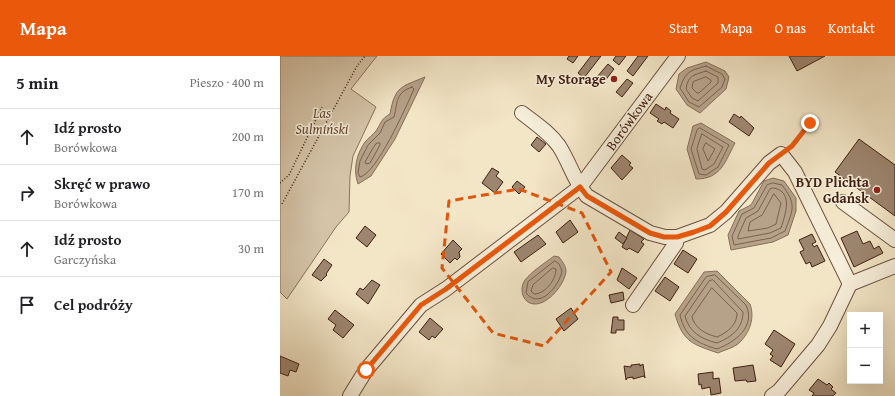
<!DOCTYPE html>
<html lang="pl">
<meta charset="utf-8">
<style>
:root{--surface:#fff;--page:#f6f6f6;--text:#202124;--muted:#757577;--line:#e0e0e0;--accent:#ea580c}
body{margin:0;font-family:"Gentium Book Plus",serif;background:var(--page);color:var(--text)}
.controls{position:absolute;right:12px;bottom:12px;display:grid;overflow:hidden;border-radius:0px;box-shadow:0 4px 16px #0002}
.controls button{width:36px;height:36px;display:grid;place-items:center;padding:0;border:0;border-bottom:1px solid var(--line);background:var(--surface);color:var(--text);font:20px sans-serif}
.stop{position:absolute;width:12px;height:12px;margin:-9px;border:3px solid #ea580c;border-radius:50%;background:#fff}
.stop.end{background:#ea580c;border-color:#fff;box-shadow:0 1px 4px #0008}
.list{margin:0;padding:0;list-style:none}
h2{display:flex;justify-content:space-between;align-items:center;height:52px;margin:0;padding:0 16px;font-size:17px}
h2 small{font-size:13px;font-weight:400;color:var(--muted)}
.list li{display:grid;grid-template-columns:26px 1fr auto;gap:12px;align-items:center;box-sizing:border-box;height:56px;padding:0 16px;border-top:1px solid var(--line)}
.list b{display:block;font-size:15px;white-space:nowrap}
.list p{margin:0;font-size:13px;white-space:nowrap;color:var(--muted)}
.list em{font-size:13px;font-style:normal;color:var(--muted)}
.icon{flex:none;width:22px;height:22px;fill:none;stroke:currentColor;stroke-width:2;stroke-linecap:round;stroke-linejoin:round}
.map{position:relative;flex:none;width:615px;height:340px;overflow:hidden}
header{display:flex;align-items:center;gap:24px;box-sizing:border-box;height:56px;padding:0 20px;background:var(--accent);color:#fff}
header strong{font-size:19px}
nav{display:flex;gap:22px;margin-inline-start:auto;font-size:14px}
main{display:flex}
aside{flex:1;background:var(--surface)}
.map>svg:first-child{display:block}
.green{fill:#d5c4a8;stroke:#8a725d}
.water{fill:#b6a289;stroke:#876e59}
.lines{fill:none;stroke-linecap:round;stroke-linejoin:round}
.shore{stroke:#7b604e;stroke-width:1}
.building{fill:#9d8670;stroke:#401f12}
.minor-casing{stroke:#6d513f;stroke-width:16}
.path{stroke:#401f12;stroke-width:1.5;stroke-dasharray:1 2;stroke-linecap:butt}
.minor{stroke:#f7efdb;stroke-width:14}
.route{stroke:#ea580c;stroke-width:5}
.marked{fill:none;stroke:#e0560c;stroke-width:3;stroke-dasharray:8 5;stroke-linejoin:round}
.poi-dot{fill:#8f2418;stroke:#f7efdb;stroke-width:1.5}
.labels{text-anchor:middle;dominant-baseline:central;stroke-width:3;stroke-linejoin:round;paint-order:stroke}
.poi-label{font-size:14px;font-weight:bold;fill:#401f12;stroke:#f7efdb;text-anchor:end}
.park-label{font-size:14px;font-style:italic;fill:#654838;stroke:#f7efdb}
.street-label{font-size:14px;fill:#401f12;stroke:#f7efdb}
</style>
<header>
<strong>Mapa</strong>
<nav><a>Start</a><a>Mapa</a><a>O nas</a><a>Kontakt</a></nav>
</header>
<main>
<aside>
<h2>5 min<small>Pieszo · 400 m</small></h2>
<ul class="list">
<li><svg class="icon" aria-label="ahead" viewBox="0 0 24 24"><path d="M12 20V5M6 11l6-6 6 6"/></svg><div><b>Idź prosto</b><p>Borówkowa</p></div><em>200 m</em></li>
<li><svg class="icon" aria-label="right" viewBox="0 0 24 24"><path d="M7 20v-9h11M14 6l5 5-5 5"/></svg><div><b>Skręć w prawo</b><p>Borówkowa</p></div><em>170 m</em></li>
<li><svg class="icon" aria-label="ahead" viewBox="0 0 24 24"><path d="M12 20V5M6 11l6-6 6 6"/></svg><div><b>Idź prosto</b><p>Garczyńska</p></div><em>30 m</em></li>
<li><svg class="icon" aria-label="arrive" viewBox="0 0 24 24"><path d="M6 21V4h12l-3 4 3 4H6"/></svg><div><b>Cel podróży</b></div></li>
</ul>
</aside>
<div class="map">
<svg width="615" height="340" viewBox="0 0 615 340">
<rect width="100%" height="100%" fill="#f3e6c7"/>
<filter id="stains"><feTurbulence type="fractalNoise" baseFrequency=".005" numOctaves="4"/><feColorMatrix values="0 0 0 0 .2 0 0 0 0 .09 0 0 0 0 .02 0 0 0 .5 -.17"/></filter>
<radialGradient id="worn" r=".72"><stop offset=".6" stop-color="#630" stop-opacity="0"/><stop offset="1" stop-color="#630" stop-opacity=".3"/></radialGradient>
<!-- green -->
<path class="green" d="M 0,0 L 97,0 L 71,33 L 96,51 L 73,100 L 70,120 L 69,156 L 56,171 L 7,243 L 0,236 Z"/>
<!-- water -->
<g class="water">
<path d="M 426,6 L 445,15 L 449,21 L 446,33 L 420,57 L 407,49 L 396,33 L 399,18 L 407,12 Z"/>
<path d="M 145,21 L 115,83 L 91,120 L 78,128 C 73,114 76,99 85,86 C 88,82 93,79 96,75 C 102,66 100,64 110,58 C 115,30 121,31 145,21 Z"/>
<path d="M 421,67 L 455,87 C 445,106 441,123 416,123 L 407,93 L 413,70 Z"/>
<path d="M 493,122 L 504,125 L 516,142 L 516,155 L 508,179 L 493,186 L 451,194 L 448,179 L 459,155 L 471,149 L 484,125 Z"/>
<path d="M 274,200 L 279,201 C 282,205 286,210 286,215 C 285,228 268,249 254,248 C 242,247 239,232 245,224 C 252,215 265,207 274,200 Z"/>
<path d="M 437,215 L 470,248 C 475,262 470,277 458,288 C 453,292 444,294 438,297 C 412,288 403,286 395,258 L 424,216 Z"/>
</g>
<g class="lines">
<!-- shore -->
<g class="shore">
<path d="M 426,10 L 442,18 L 445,23 L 442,31 L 419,51 L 409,46 L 400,32 C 406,15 409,15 426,10 Z"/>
<path d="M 426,15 L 438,21 L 438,27 L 418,45 L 412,42 L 406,33 C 408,19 414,19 426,15 Z"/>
<path d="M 426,21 L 431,24 L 431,26 L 419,37 L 417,37 L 412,32 L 413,26 Z"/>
<path d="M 132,31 L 134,33 C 126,51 97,117 80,121 L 78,117 L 80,105 L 88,89 L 100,77 L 105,66 L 114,61 C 118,46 115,37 132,31 Z"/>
<path d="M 420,72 L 449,89 L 438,111 L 426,119 L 419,118 L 411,93 L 417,74 Z"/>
<path d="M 422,78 L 443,91 L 434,108 L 425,114 L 422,113 L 417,93 Z"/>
<path d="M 97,87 L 100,87 L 100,89 L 90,107 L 86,108 L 85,106 L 93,92 Z"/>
<path d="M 426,87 L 435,93 L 428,105 L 423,93 Z"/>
<path d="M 493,127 L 502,129 C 517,149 513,153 505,175 L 491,182 L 454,189 L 452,180 L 462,158 L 474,152 L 487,129 Z"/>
<path d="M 494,132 C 514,136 505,159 501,172 L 490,177 L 458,183 L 458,180 L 466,162 L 478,155 L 490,133 Z"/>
<path d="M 494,138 L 501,147 L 496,168 L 488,172 L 468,175 L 470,166 L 482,159 Z"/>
<path d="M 275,205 L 279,208 L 282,215 C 279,230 260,254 246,237 L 248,226 Z"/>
<path d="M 273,212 L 276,213 C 276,224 265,238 254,238 L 251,235 L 253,229 Z"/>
<path d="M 435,219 L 466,249 C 476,271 455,286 437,293 C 417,287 405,281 400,259 L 426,221 Z"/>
<path d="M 433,224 L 463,256 C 463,272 452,281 437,287 C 421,283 409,276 405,260 L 429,225 Z"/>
<path d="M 432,232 L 457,257 C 457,269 448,276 437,281 C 426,278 415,273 412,261 Z"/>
</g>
</g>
<!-- building -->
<g class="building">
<path d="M 289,0 L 298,0 L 293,7 L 287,3 Z"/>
<path d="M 311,0 L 321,0 L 304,22 L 298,17 Z"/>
<path d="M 336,0 L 346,0 L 339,9 L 333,4 Z"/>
<path d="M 358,0 L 368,0 L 353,20 L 347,15 Z"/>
<path d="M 509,0 L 545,0 L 517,15 Z"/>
<path d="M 328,8 L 334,13 L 324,26 L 317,21 Z"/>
<path d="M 347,23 L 353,27 L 342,41 L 336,36 Z"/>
<path d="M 376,48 L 385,54 L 386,51 L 391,55 L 390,57 L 399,63 L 393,72 L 384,66 L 382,68 L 377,65 L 379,63 L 370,57 Z"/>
<path d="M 454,58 L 460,62 L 461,60 L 474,72 L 469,80 L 449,66 Z"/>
<path d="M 257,81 L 266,88 L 259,96 L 251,89 Z"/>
<path d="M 579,83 L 615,109 L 615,160 L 555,116 Z"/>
<path d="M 342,99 L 351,107 L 349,109 L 353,112 L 342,124 L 331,112 Z"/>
<path d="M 212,112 L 219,116 L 216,120 L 223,126 L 215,137 L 202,127 Z"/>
<path d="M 237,125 L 245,131 L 239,138 L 232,131 Z"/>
<path d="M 290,164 L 298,176 L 283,187 L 276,176 Z"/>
<path d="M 85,170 L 96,179 L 87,191 L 76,182 Z"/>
<path d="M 350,174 L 364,183 L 361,186 L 364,188 L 358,197 L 349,192 L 347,194 L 342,191 Z"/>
<path d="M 577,175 L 583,188 L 590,185 L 594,193 L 599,190 L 603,197 L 574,211 L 561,182 Z"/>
<path d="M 339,176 L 347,182 L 343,188 L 335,182 Z"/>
<path d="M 532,178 L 536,186 L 532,188 L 534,191 L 537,189 L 545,205 L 532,211 L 530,206 L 526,208 L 520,196 L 524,194 L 519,184 Z"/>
<path d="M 258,179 L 266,188 L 241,206 L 234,196 Z"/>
<path d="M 173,184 L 182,193 L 179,196 L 180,201 L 177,204 L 175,202 L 170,207 L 161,198 Z"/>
<path d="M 403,194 L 417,203 L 408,217 L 394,208 Z"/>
<path d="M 44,203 L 52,209 L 46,218 L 47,219 L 41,225 L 32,219 Z"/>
<path d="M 342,212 L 357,222 L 349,233 L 337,224 Z"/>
<path d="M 385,221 L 399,231 L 390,245 L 375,235 Z"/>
<path d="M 92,224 L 100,229 L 88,248 L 76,238 L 80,232 L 83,234 Z"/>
<path d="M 343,236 L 344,244 L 331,247 L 329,239 Z"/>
<path d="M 291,252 L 298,263 L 284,275 L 276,263 Z"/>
<path d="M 55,254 L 74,269 L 63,282 L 53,274 L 56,269 L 48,263 Z"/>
<path d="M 333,261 L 338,261 L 338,264 L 344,264 L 344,274 L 336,274 L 336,277 L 331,277 Z"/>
<path d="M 150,262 L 163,273 L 155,282 L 152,280 L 149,284 L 139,276 Z"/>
<path d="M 494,274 L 515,288 L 501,311 L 490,304 L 493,300 L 490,298 L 493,294 L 485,288 Z"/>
<path d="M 0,300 L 19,308 L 16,316 L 10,314 L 8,320 L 0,317 Z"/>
<path d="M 360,308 L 360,310 L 363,308 L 365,322 L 364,320 L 353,323 L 353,321 L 347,322 L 346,324 L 344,310 L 351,311 L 351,309 Z"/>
<path d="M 473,309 L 476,325 L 467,326 L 466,324 L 455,325 L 453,312 Z"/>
<path d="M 433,316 L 433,323 L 439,322 L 441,337 L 431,339 L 430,331 L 422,333 L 421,328 L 419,329 L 418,318 Z"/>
<path d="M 538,323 L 547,329 L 549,327 L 553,331 L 551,333 L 556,337 L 553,340 L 532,340 L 534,337 L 529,334 Z"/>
</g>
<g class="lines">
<!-- minor casing -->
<g class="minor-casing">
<g id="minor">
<path d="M 242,57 C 255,67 269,76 279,90 C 290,107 294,125 307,140 L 370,177 L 385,181 L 397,181 L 430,169 L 446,156 L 489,107 L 501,98 L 515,116 L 570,228"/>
<path d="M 563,146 L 615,184"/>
<path d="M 570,228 L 615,210"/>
<path d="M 353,249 L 396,187 L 397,181"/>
<path d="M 70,340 L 86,314 L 141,249 L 166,233 L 300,131 L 398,0"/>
<path d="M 492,340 L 499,335 L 538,289 L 550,270 L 570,228"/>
</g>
</g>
<!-- path -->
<g class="path">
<path d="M 511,91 L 530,67"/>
<path d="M 0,127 L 9,119 L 42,51"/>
<path d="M 2,148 L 77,10 L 85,0"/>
</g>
<!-- minor -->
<use href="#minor" class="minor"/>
</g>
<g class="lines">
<!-- route -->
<path class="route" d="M 86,314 L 141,249 L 166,233 L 300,131 L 307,140 L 370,177 L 384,181 L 397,181 L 414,176 L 430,170 L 446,156 L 489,107 L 512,90 L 530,67"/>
</g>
<!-- marked area -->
<path class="marked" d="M 239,133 L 302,157 L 331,216 L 264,290 L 213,277 L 162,212 L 169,145 Z"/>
<!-- markers -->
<g class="poi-dot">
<circle cx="334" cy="23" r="4"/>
<circle cx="597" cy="134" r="4"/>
</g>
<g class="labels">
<!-- poi labels -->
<g class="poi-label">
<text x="326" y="23">My Storage</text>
<text x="589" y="126">BYD Plichta<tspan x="589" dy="16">Gdańsk</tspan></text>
</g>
<!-- park labels -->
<g class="park-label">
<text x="42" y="57">Las<tspan x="42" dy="16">Sulmiński</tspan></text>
</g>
<!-- street labels -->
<g class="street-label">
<text transform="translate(349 65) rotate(-54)">Borówkowa</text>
</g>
</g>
<rect width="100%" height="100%" filter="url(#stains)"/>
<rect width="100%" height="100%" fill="url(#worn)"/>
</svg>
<div class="controls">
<button>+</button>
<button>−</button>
</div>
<div class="stop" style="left:86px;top:314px"></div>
<div class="stop end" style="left:530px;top:67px"></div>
</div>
</main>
